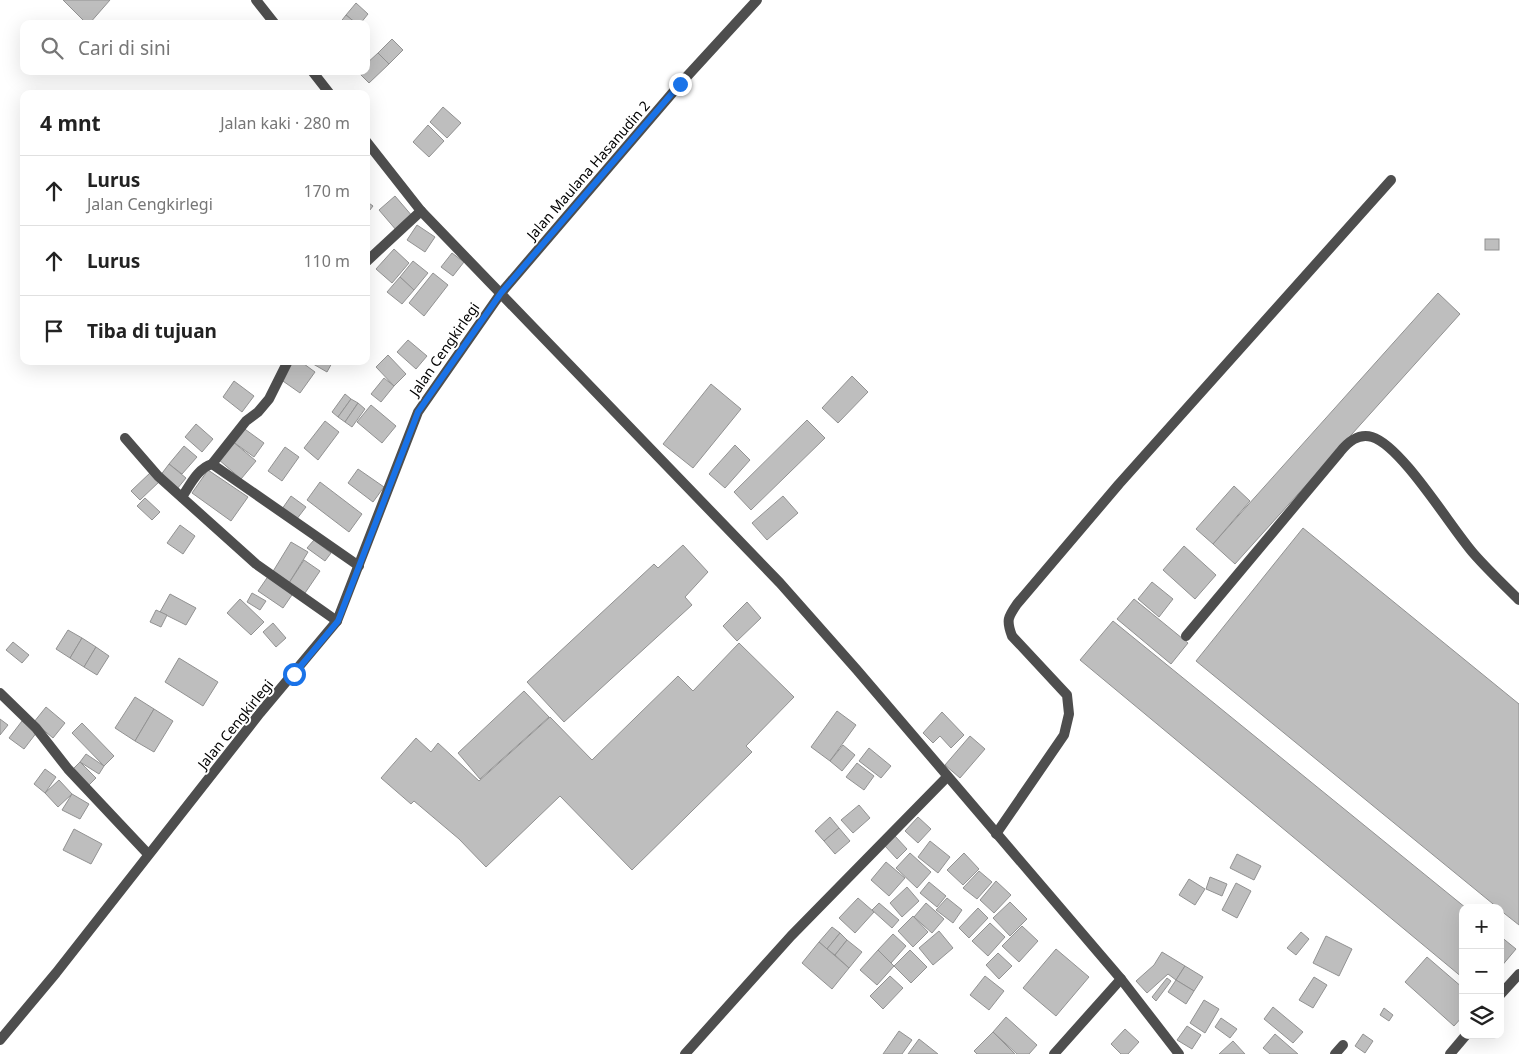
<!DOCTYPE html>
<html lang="id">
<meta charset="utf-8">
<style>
:root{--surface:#fff;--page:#f2f2f2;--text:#222;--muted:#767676;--line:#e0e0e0}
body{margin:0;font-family:"Noto Sans",sans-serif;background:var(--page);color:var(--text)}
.controls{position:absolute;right:15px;bottom:15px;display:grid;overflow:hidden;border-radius:10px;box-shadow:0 5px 20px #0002}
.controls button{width:45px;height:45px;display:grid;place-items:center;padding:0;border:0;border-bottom:1px solid var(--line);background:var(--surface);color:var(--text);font:25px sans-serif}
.stop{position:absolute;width:15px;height:15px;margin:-11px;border:4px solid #1a73e8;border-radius:50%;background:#fff}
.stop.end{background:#1a73e8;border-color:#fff;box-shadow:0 1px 5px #0008}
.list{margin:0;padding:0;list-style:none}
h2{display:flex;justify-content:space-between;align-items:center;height:65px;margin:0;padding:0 20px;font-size:21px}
h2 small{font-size:16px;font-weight:400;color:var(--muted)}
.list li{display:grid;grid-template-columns:32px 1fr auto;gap:15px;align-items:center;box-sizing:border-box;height:70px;padding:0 20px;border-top:1px solid var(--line)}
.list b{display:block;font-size:19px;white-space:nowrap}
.list p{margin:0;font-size:16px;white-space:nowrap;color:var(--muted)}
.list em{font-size:16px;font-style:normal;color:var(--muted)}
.icon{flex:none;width:28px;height:28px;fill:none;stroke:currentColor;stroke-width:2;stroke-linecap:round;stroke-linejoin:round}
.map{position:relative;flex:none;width:1519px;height:1054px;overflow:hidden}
.search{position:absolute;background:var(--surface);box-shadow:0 5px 20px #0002;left:20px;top:20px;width:350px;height:55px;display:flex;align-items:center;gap:12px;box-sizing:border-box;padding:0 18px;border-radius:10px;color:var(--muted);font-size:19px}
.panel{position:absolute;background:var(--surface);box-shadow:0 5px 20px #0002;left:20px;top:90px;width:350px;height:275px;border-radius:10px}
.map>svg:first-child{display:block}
.building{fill:#bebebe;stroke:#929292}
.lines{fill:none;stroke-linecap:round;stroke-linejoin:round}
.minor{stroke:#4e4e4e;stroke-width:10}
.tertiary{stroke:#4e4e4e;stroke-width:10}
.route{stroke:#1a73e8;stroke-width:6}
.labels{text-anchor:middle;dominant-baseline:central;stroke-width:4;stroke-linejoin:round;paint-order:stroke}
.street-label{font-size:14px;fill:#000;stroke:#fff}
</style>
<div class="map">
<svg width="1519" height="1054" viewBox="0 0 1519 1054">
<rect width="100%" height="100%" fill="#fff"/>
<!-- building -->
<g class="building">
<path d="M 63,0 L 110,0 L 89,24 L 87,24 Z"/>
<path d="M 356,3 L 368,14 L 360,24 L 357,24 L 346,15 Z"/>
<path d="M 346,15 L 357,24 L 339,24 Z"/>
<path d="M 392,39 L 403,50 L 389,64 L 378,53 Z"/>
<path d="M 378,53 L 389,64 L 369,83 L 358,72 L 366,71 L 366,64 Z"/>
<path d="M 443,107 L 461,123 L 447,138 L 430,122 Z"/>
<path d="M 428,125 L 444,141 L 429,157 L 413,142 Z"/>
<path d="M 395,196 L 413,217 L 397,231 L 379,210 Z"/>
<path d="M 366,201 L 373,206 L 366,215 Z"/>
<path d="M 417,225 L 435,237 L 425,252 L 407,240 Z"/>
<rect x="1485" y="239" width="14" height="11"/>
<path d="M 394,249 L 409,263 L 392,283 L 376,269 Z"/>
<path d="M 452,253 L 464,262 L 453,276 L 441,267 Z"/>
<path d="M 413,261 L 428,273 L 414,290 L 400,277 Z"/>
<path d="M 433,273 L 448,285 L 424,316 L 409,303 Z"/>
<path d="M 400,277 L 414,290 L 402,304 L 387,292 Z"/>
<path d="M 1438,293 L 1460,314 L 1235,564 L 1213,544 Z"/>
<path d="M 408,340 L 427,356 L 416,369 L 397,352 Z"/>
<path d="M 388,355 L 406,374 L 394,386 L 376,367 Z"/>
<path d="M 292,361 L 300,361 L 315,372 L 300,393 L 280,379 Z"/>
<path d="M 308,361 L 333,361 L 327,372 Z"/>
<path d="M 852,376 L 868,392 L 838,423 L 822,408 Z"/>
<path d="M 384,378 L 394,386 L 381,402 L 371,394 Z"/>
<path d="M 234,381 L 254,396 L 242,412 L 223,397 Z"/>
<path d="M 711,384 L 741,409 L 693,468 L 663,444 Z"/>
<path d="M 345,394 L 351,399 L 338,417 L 332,412 Z"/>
<path d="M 351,399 L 358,403 L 345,422 L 338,417 Z"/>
<path d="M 358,403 L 365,409 L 352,427 L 345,422 Z"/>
<path d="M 371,405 L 396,426 L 382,443 L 357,422 Z"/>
<path d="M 807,420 L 825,438 L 751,510 L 734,492 Z"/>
<path d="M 325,421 L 339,432 L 318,460 L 304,448 Z"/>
<path d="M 196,424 L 213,439 L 202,452 L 185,437 Z"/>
<path d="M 242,427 L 264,443 L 254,457 L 232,441 Z"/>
<path d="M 232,441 L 256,461 L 241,479 L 218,459 Z"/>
<path d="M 735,445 L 750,460 L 725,488 L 709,474 Z"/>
<path d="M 184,446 L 197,457 L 182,474 L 169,464 Z"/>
<path d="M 285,447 L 299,457 L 282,481 L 268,471 Z"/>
<path d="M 169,464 L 186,478 L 177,489 L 160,476 Z"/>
<path d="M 358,469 L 384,487 L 373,502 L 348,483 Z"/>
<path d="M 208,470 L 248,497 L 231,521 L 192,493 Z"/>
<path d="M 151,472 L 160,481 L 140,500 L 131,491 Z"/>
<path d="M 320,482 L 362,514 L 349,532 L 307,500 Z"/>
<path d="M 1234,486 L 1250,501 L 1213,544 L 1196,529 Z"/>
<path d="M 291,496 L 306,507 L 296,520 L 282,509 Z"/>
<path d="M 783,496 L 798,513 L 767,540 L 752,523 Z"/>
<path d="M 145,498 L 160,512 L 152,520 L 137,506 Z"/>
<path d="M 180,525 L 195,536 L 183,554 L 167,543 Z"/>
<path d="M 1303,528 L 1519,704 L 1519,925 L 1500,910 L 1500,908 L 1498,908 L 1196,661 Z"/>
<path d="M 314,540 L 331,553 L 325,561 L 307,548 Z"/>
<path d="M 291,542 L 308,552 L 289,583 L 272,573 Z"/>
<path d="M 683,545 L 708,572 L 685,597 L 692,605 L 564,722 L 527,682 L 654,564 L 658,568 Z"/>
<path d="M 1184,546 L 1216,575 L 1195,599 L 1163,570 Z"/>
<path d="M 304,560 L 320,571 L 305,593 L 289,583 Z"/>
<path d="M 269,575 L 294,592 L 283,608 L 258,591 Z"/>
<path d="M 1152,582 L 1173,599 L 1159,617 L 1138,599 Z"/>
<path d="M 252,593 L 266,601 L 260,610 L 247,602 Z"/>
<path d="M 170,594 L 196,608 L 186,625 L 160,612 Z"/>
<path d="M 240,599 L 264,622 L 251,635 L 227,613 Z"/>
<path d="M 1134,599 L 1188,643 L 1171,664 L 1117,619 Z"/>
<path d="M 747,602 L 761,618 L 737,641 L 723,626 Z"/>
<path d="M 156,610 L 167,615 L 161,627 L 150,622 Z"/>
<path d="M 1113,621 L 1466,908 L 1463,908 L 1463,978 L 1080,660 Z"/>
<path d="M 273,623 L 286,638 L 276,647 L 263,632 Z"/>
<path d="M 68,630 L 82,638 L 70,658 L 56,649 Z"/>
<path d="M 82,638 L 96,647 L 84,667 L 70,658 Z"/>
<path d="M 13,642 L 29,655 L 22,663 L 6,650 Z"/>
<path d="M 739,643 L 794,697 L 746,746 L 752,752 L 632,870 L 560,796 L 486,867 L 459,839 L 414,801 L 411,804 L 381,778 L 416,738 L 431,752 L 438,743 L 479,781 L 550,717 L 592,760 L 678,676 L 693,691 Z"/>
<path d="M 96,647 L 109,656 L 97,675 L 84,667 Z"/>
<path d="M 179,658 L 218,682 L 203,706 L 165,682 Z"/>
<path d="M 524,691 L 549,717 L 480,779 L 458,753 Z"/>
<path d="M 135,697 L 154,709 L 135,741 L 115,728 Z"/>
<path d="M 46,707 L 65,723 L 53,738 L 34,722 Z"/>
<path d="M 154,709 L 173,721 L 154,752 L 135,741 Z"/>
<path d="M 837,711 L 856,725 L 830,761 L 811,747 Z"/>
<path d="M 942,712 L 964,735 L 951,748 L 940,736 L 933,743 L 923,733 Z"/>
<path d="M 0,719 L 8,725 L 0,735 Z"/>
<path d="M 22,721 L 37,732 L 24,749 L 9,738 Z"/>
<path d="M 82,723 L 114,756 L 104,766 L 72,733 Z"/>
<path d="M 970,736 L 985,749 L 960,778 L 945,765 Z"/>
<path d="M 843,745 L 855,755 L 842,771 L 830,761 Z"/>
<path d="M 869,748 L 891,766 L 881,778 L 859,761 Z"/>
<path d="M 86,754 L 104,766 L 99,774 L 80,762 Z"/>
<path d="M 80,762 L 96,778 L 88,786 L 72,770 Z"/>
<path d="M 857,763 L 874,776 L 864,790 L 846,777 Z"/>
<path d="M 45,769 L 56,777 L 45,793 L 34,784 Z"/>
<path d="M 59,780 L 72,794 L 58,807 L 45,793 Z"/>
<path d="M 72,794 L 89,804 L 80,819 L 62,810 Z"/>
<path d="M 859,805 L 870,818 L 853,833 L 841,820 Z"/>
<path d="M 830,817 L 839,828 L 824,841 L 815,831 Z"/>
<path d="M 918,817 L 931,829 L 918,843 L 905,831 Z"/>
<path d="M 839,828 L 850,841 L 835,854 L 824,841 Z"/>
<path d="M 74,829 L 102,844 L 91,864 L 63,850 Z"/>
<path d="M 895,836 L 907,849 L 897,859 L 885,846 Z"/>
<path d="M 930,841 L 950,857 L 938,873 L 918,857 Z"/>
<path d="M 910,853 L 931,872 L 917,888 L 896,868 Z"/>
<path d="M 964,853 L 979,869 L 963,885 L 947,870 Z"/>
<path d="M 1237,854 L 1261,866 L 1254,880 L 1230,868 Z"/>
<path d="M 886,862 L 905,878 L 889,896 L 871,880 Z"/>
<path d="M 979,871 L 992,882 L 977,899 L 963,888 Z"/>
<path d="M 1210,877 L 1227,884 L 1222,896 L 1206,889 Z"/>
<path d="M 1189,879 L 1205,889 L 1195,905 L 1179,895 Z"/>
<path d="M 996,881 L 1011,895 L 994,913 L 980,900 Z"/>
<path d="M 929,882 L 946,896 L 937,907 L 920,893 Z"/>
<path d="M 1236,883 L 1251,891 L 1237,918 L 1222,910 Z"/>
<path d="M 907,887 L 919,901 L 902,917 L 890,903 Z"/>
<path d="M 858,898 L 874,912 L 855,933 L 839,918 Z"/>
<path d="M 947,898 L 962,910 L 953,923 L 936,910 Z"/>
<path d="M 1010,902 L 1027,919 L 1010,936 L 993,918 Z"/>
<path d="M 879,903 L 899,920 L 892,928 L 872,910 Z"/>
<path d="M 926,903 L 944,919 L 932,933 L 914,917 Z"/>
<path d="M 978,908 L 988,918 L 969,938 L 959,928 Z"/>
<path d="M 913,916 L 928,932 L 913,947 L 898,931 Z"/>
<path d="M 990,923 L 1005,937 L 988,956 L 972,941 Z"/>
<path d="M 1022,926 L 1038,941 L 1019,962 L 1002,946 Z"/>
<path d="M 832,927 L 840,933 L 827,949 L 819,942 Z"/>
<path d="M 939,931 L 953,948 L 933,965 L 919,948 Z"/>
<path d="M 1301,932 L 1309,939 L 1296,955 L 1287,948 Z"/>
<path d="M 840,933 L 847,940 L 835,955 L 827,949 Z"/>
<path d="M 893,934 L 906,946 L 891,963 L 878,950 Z"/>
<path d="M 1326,936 L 1352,949 L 1339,976 L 1313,963 Z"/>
<path d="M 1500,936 L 1516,949 L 1500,968 Z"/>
<path d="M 847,940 L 862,952 L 849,968 L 835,955 Z"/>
<path d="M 819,942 L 849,968 L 832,989 L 802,963 Z"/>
<path d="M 1056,949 L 1089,977 L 1056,1016 L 1023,988 Z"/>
<path d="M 878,950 L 894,966 L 877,985 L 860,970 Z"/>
<path d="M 910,950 L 927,967 L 911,983 L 894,966 Z"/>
<path d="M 1162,952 L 1185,966 L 1176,980 L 1168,974 L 1147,993 L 1136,981 L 1154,965 Z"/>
<path d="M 998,953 L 1012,966 L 999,979 L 986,965 Z"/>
<path d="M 1427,957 L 1463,988 L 1463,1016 L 1454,1026 L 1405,982 Z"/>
<path d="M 1185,966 L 1203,977 L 1194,991 L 1176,980 Z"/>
<path d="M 890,976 L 903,988 L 883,1009 L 870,996 Z"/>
<path d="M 985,976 L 1004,991 L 989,1010 L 970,995 Z"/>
<path d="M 1314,977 L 1327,985 L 1313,1008 L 1299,1000 Z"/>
<path d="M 1167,978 L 1171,981 L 1156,1001 L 1152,997 Z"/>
<path d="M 1176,980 L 1194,991 L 1186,1004 L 1168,992 Z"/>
<path d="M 1204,1000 L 1219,1009 L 1205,1033 L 1190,1023 Z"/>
<path d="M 1273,1007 L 1303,1032 L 1293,1043 L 1264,1019 Z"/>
<path d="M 1384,1008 L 1393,1015 L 1389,1021 L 1380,1015 Z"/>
<path d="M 1006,1017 L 1037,1045 L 1029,1054 L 1017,1054 L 993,1032 Z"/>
<path d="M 1221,1018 L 1237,1029 L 1230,1038 L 1215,1027 Z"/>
<path d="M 1187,1026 L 1201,1035 L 1192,1049 L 1177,1040 Z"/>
<path d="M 1125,1029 L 1139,1042 L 1128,1054 L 1121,1054 L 1111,1044 Z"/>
<path d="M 899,1031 L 912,1040 L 902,1054 L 883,1054 Z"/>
<path d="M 993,1032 L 1015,1054 L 977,1054 L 974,1051 Z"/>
<path d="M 1275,1034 L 1298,1054 L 1270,1054 L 1263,1048 Z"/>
<path d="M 1363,1034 L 1373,1041 L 1365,1053 L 1355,1046 Z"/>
<path d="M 919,1039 L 938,1054 L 908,1054 Z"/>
<path d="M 1233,1041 L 1245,1054 L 1219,1054 Z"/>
</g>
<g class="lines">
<!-- minor -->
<g class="minor">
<path d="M 366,262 L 421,211"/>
<path d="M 125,438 L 158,476 L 256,564 L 337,621"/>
<path d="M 212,464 L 359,566"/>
<path d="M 182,497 C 190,485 198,468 212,464 L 246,421 L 258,412 L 269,399 L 288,361"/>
<path d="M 1186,636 L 1340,452 C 1348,442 1358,433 1372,437 C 1402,446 1451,528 1474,554 C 1488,570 1504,585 1519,600"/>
<path d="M 0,693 L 36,728 L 68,769 L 148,854"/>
<path d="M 996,834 L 1064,735 L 1069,714 L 1067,695 L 1012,636 C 1006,620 1008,617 1017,604 L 1119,484 L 1391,180"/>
<path d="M 1500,995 L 1519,974"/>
<path d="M 0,1040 L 56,973 L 260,713 L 337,621 L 418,412 L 501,293 L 680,84 L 757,0"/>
<path d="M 685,1054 L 791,936 L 947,777"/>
<path d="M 1054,1054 L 1121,979"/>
<path d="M 1335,1054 L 1343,1045"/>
<path d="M 1450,1054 L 1466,1035"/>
</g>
<!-- tertiary -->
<g class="tertiary">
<path d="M 256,0 L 275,24"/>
<path d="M 312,71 L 330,94"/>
<path d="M 366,141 L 421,211 L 780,583 L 857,670 L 1121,979 L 1179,1054"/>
</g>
</g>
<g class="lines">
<!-- route -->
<path class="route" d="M 294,674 L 338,621 L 418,412 L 501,293 L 680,84"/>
</g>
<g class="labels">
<!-- street labels -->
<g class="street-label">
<text transform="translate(588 170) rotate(-49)">Jalan Maulana Hasanudin 2</text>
<text transform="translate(444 349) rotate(-55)">Jalan Cengkirlegi</text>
<text transform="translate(235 724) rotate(-51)">Jalan Cengkirlegi</text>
</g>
</g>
</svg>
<div class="controls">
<button>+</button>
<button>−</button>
<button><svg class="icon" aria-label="layers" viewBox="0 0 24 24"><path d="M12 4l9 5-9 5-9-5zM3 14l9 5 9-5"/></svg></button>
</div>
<div class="stop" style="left:294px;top:674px"></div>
<div class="stop end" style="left:680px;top:84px"></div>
<div class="search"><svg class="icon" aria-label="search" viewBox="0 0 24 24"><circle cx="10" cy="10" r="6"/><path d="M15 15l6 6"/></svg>Cari di sini</div>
<section class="panel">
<h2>4 mnt<small>Jalan kaki · 280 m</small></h2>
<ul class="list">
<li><svg class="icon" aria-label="ahead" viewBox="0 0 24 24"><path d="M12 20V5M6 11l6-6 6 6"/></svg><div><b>Lurus</b><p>Jalan Cengkirlegi</p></div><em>170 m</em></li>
<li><svg class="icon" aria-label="ahead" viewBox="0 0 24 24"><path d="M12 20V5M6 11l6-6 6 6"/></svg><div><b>Lurus</b></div><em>110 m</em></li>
<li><svg class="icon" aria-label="arrive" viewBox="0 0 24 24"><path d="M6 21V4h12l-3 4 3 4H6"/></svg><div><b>Tiba di tujuan</b></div></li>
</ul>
</section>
</div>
